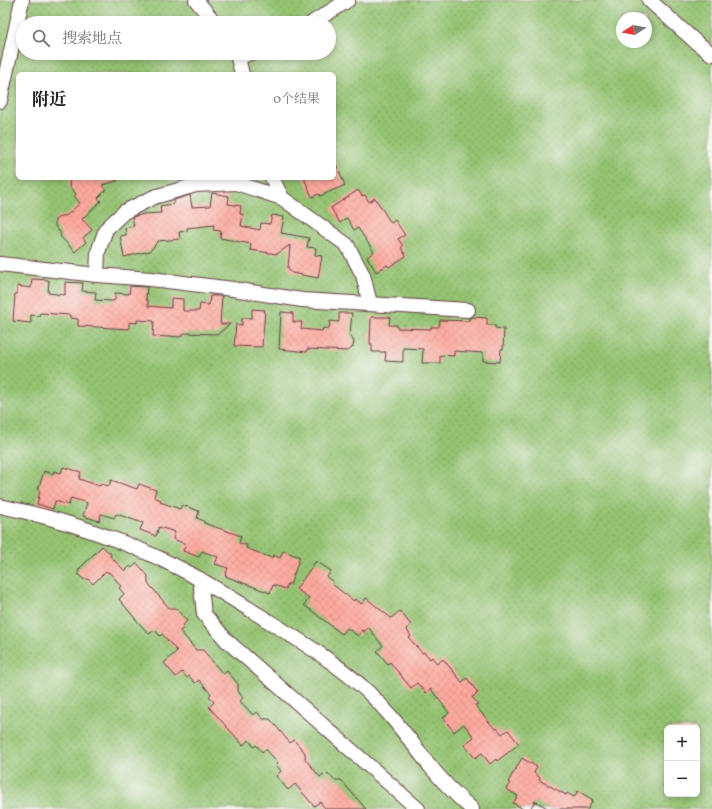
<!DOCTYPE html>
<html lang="zh">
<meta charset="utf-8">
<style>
:root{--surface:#fff;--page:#f2f2f2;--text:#202124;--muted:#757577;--line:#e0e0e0}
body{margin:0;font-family:Vollkorn,"Noto Serif SC",serif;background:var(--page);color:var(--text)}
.controls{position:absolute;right:12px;bottom:12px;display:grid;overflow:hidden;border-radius:6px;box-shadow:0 2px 6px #0003}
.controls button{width:36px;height:36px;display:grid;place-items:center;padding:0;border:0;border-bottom:1px solid var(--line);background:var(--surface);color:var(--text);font:20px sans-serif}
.compass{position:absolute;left:616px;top:12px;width:36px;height:36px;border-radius:50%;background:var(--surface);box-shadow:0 2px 6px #0003;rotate:259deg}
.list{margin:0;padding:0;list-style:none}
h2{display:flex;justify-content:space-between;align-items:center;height:52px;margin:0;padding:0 16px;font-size:17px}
h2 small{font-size:13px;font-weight:400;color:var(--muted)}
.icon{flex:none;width:22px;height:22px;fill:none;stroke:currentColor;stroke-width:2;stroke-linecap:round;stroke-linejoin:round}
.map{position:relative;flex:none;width:712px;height:809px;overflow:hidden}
.search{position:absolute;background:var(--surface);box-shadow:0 2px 6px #0003;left:16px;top:16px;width:320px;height:44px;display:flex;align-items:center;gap:10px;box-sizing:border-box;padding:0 14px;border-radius:22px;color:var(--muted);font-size:15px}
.panel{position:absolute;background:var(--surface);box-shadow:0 2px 6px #0003;left:16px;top:72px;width:320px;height:108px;border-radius:6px}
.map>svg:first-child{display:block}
.grass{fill:url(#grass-dots);stroke:#6f714e;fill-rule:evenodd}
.building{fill:url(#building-cross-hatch)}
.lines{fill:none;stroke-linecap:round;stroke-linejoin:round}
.minor-casing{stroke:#643c42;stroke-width:16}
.minor{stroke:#fff;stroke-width:14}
</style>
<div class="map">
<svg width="712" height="809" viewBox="0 0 712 809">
<defs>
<pattern id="grass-dots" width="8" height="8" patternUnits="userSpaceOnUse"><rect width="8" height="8" fill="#94c372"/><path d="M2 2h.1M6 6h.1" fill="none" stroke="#7b9e5e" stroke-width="1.8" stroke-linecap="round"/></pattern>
<pattern id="building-cross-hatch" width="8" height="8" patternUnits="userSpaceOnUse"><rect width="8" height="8" fill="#feaa9f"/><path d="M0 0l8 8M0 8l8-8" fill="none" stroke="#db9289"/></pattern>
</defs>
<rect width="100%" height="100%" fill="#f6f6f2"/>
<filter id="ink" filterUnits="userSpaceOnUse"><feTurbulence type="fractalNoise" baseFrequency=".025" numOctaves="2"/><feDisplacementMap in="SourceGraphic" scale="8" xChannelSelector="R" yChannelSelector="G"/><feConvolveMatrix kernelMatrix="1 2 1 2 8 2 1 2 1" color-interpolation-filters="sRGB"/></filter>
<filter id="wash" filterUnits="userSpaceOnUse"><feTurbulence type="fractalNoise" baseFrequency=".012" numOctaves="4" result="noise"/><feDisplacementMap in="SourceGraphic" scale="16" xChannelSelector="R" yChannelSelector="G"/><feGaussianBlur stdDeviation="0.9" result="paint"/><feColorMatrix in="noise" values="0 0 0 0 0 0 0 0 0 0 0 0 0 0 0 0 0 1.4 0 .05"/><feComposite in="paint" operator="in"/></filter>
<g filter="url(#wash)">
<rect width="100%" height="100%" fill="#f4dfc6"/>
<!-- grass -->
<path class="grass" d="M 0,0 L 712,0 L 712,809 L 0,809 ZM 622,18 L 646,18 L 646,42 L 622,42 ZM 23,23 L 329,23 L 329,53 L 23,53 ZM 18,74 L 334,74 L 334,178 L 18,178 ZM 667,728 L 697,728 L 697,794 L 667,794 Z"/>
<g id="blocks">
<!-- building -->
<g class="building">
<path d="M 334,159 L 345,185 L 320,196 L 319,194 L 312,197 L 304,178 L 334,178 Z"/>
<path d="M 70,178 L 117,178 L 117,181 L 102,185 L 106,190 L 98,198 L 101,201 L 82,219 L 92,230 L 83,238 L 86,242 L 75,252 L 60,236 L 61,234 L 55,226 L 55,220 L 60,216 L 66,216 L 80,203 L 74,196 L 76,194 L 69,186 Z"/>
<path d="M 358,190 L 362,196 L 365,195 L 369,202 L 375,198 L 391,223 L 395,220 L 405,235 L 398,239 L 403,246 L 401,248 L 406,256 L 389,267 L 387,265 L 376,272 L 367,257 L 374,252 L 358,228 L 354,230 L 347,218 L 340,223 L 331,208 Z"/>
<path d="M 212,193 L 229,196 L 228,204 L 241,206 L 240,214 L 243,214 L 241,226 L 260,230 L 261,223 L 270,224 L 272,215 L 284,217 L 281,233 L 309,238 L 307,247 L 316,248 L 315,255 L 322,256 L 318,278 L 292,273 L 288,268 L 290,245 L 277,254 L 250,250 L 251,244 L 220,238 L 221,231 L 213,230 L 214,225 L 187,228 L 187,231 L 179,232 L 180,239 L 158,241 L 150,251 L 124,257 L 120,236 L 126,235 L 125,228 L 134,226 L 132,217 L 144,214 L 161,213 L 160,206 L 174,204 L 174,200 L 190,195 L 192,207 L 210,206 Z"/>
<path d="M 32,279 L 49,280 L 48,293 L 65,295 L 65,282 L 83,283 L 82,291 L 96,292 L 95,300 L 112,301 L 115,300 L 115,293 L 129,294 L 130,286 L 147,287 L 146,300 L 148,300 L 148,306 L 171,308 L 171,298 L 183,299 L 183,311 L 199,311 L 200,304 L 209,305 L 210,296 L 222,296 L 220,324 L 230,324 L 218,334 L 185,333 L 180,337 L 169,336 L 169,337 L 153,336 L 154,321 L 137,320 L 137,323 L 129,322 L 129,329 L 96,327 L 78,326 L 78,319 L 70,318 L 70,315 L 40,313 L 39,316 L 31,315 L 31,323 L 13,321 L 15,294 L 17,294 L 17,286 L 31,288 Z"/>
<path d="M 252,309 L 265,310 L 262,347 L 234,346 L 236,324 L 242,325 L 242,318 L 252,318 Z"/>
<path d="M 281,312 L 293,313 L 293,322 L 302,322 L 301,329 L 322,331 L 323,328 L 329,329 L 330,321 L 339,322 L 339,313 L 352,313 L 350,336 L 354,341 L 353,347 L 348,351 L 307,349 L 307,352 L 279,349 Z"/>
<path d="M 371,317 L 390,317 L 389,325 L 397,325 L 397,328 L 431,329 L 431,327 L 439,327 L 440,320 L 469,321 L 469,318 L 473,317 L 487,318 L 487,325 L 495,325 L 495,328 L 504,329 L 503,349 L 501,349 L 500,362 L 483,361 L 483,353 L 454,351 L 454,356 L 440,355 L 440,363 L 422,363 L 423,349 L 403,348 L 403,362 L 385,361 L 386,352 L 372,352 L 372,344 L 370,344 Z"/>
<path d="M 63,467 L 81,472 L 79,479 L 100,486 L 101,484 L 109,486 L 111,480 L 137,489 L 139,484 L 156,490 L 154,497 L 161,500 L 160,502 L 180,509 L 182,505 L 199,511 L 197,518 L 204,521 L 204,523 L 241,536 L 239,543 L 247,545 L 246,548 L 272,558 L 273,555 L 280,558 L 283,551 L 300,557 L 290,585 L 288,583 L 286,589 L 273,585 L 270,593 L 225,576 L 228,568 L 215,564 L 218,557 L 202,551 L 199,557 L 183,551 L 186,544 L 173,539 L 175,532 L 159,527 L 156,536 L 140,530 L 143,523 L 116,514 L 114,518 L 101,514 L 99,521 L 83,516 L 87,503 L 71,498 L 69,505 L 55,501 L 53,509 L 37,504 L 40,491 L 38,490 L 44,471 L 53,474 L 54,471 L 61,473 Z"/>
<path d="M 102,546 L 111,554 L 110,556 L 125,571 L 130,566 L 132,568 L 137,563 L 148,576 L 148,583 L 159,596 L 169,608 L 176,608 L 187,621 L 182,626 L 184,628 L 180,631 L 196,650 L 203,650 L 223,674 L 227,671 L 238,684 L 238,691 L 243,698 L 240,701 L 252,714 L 254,715 L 257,712 L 263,719 L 270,719 L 290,743 L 294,740 L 305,753 L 305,759 L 320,777 L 323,774 L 325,776 L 328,773 L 334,780 L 341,780 L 366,809 L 326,809 L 320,802 L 314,806 L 295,784 L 288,790 L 276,776 L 281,771 L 276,765 L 278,763 L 266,749 L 262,752 L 256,745 L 254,747 L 249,740 L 243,745 L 209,707 L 214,702 L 209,696 L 211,694 L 199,680 L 195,683 L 189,676 L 187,678 L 182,672 L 176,677 L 164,663 L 177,651 L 162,634 L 160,636 L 155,630 L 149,634 L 137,621 L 119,599 L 124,594 L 119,588 L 121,586 L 109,572 L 108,573 L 106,571 L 93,584 L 88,579 L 83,579 L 78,574 L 79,569 Z"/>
<path d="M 316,561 L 331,571 L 327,577 L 333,582 L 332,584 L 354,601 L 355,599 L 362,604 L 366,598 L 391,618 L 400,611 L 411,625 L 406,629 L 411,636 L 409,638 L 422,653 L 424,652 L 430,659 L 432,657 L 437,664 L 443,659 L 462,682 L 467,678 L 478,693 L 472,697 L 478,704 L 475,705 L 489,722 L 495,729 L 497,728 L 502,734 L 508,730 L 519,744 L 497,761 L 496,759 L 490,764 L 482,753 L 475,758 L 464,745 L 474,737 L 464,724 L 454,732 L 443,718 L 449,713 L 431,689 L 426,693 L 417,683 L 411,688 L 390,662 L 388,664 L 377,651 L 383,646 L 368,627 L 364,632 L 362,630 L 358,636 L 347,628 L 342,634 L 304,605 L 309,598 L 296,589 Z"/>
<path d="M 522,758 L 537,767 L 534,773 L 540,778 L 539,780 L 566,795 L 567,793 L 574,797 L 578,791 L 593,800 L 588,809 L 549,809 L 535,801 L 530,809 L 523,809 L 513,803 L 518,796 L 506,789 L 510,783 L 508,782 Z"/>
</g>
</g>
</g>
<g filter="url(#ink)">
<use href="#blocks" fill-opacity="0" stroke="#643c42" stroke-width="1"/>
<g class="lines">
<!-- minor casing -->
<g class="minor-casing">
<g id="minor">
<path d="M 196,0 L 215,23"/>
<path d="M 649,0 L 697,43 L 712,54"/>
<path d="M 312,23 L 348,0"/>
<path d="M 235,53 L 238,58 L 250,53"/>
<path d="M 238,58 L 242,74"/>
<path d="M 0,101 L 22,0"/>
<path d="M 240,178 L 236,183 L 196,185 L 154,197 L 124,212 L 106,229 L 98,252 L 97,275 L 151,279 L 233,289 L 302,300 L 468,310"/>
<path d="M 272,178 L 282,198"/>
<path d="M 236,183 L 282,198 L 347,245 L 363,275 L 370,303"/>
<path d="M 0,264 L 97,275"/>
<path d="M 0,506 C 62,519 122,539 179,568 C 208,583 235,600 262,617 C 299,640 336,662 368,692 C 391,714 410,740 430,766 C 443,782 457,796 472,809"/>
<path d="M 200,579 L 204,614 L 227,641 L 258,668 L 418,809"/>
</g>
</g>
<!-- minor -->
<use href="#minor" class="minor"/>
</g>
</g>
</svg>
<div class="controls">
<button>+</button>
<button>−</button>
</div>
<svg class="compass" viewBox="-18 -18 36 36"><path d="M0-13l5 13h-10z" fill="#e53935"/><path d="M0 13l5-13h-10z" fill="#757577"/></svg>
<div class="search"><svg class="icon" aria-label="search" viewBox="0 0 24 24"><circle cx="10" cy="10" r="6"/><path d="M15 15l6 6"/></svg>搜索地点</div>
<section class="panel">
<h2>附近<small>0个结果</small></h2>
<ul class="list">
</ul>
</section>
</div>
